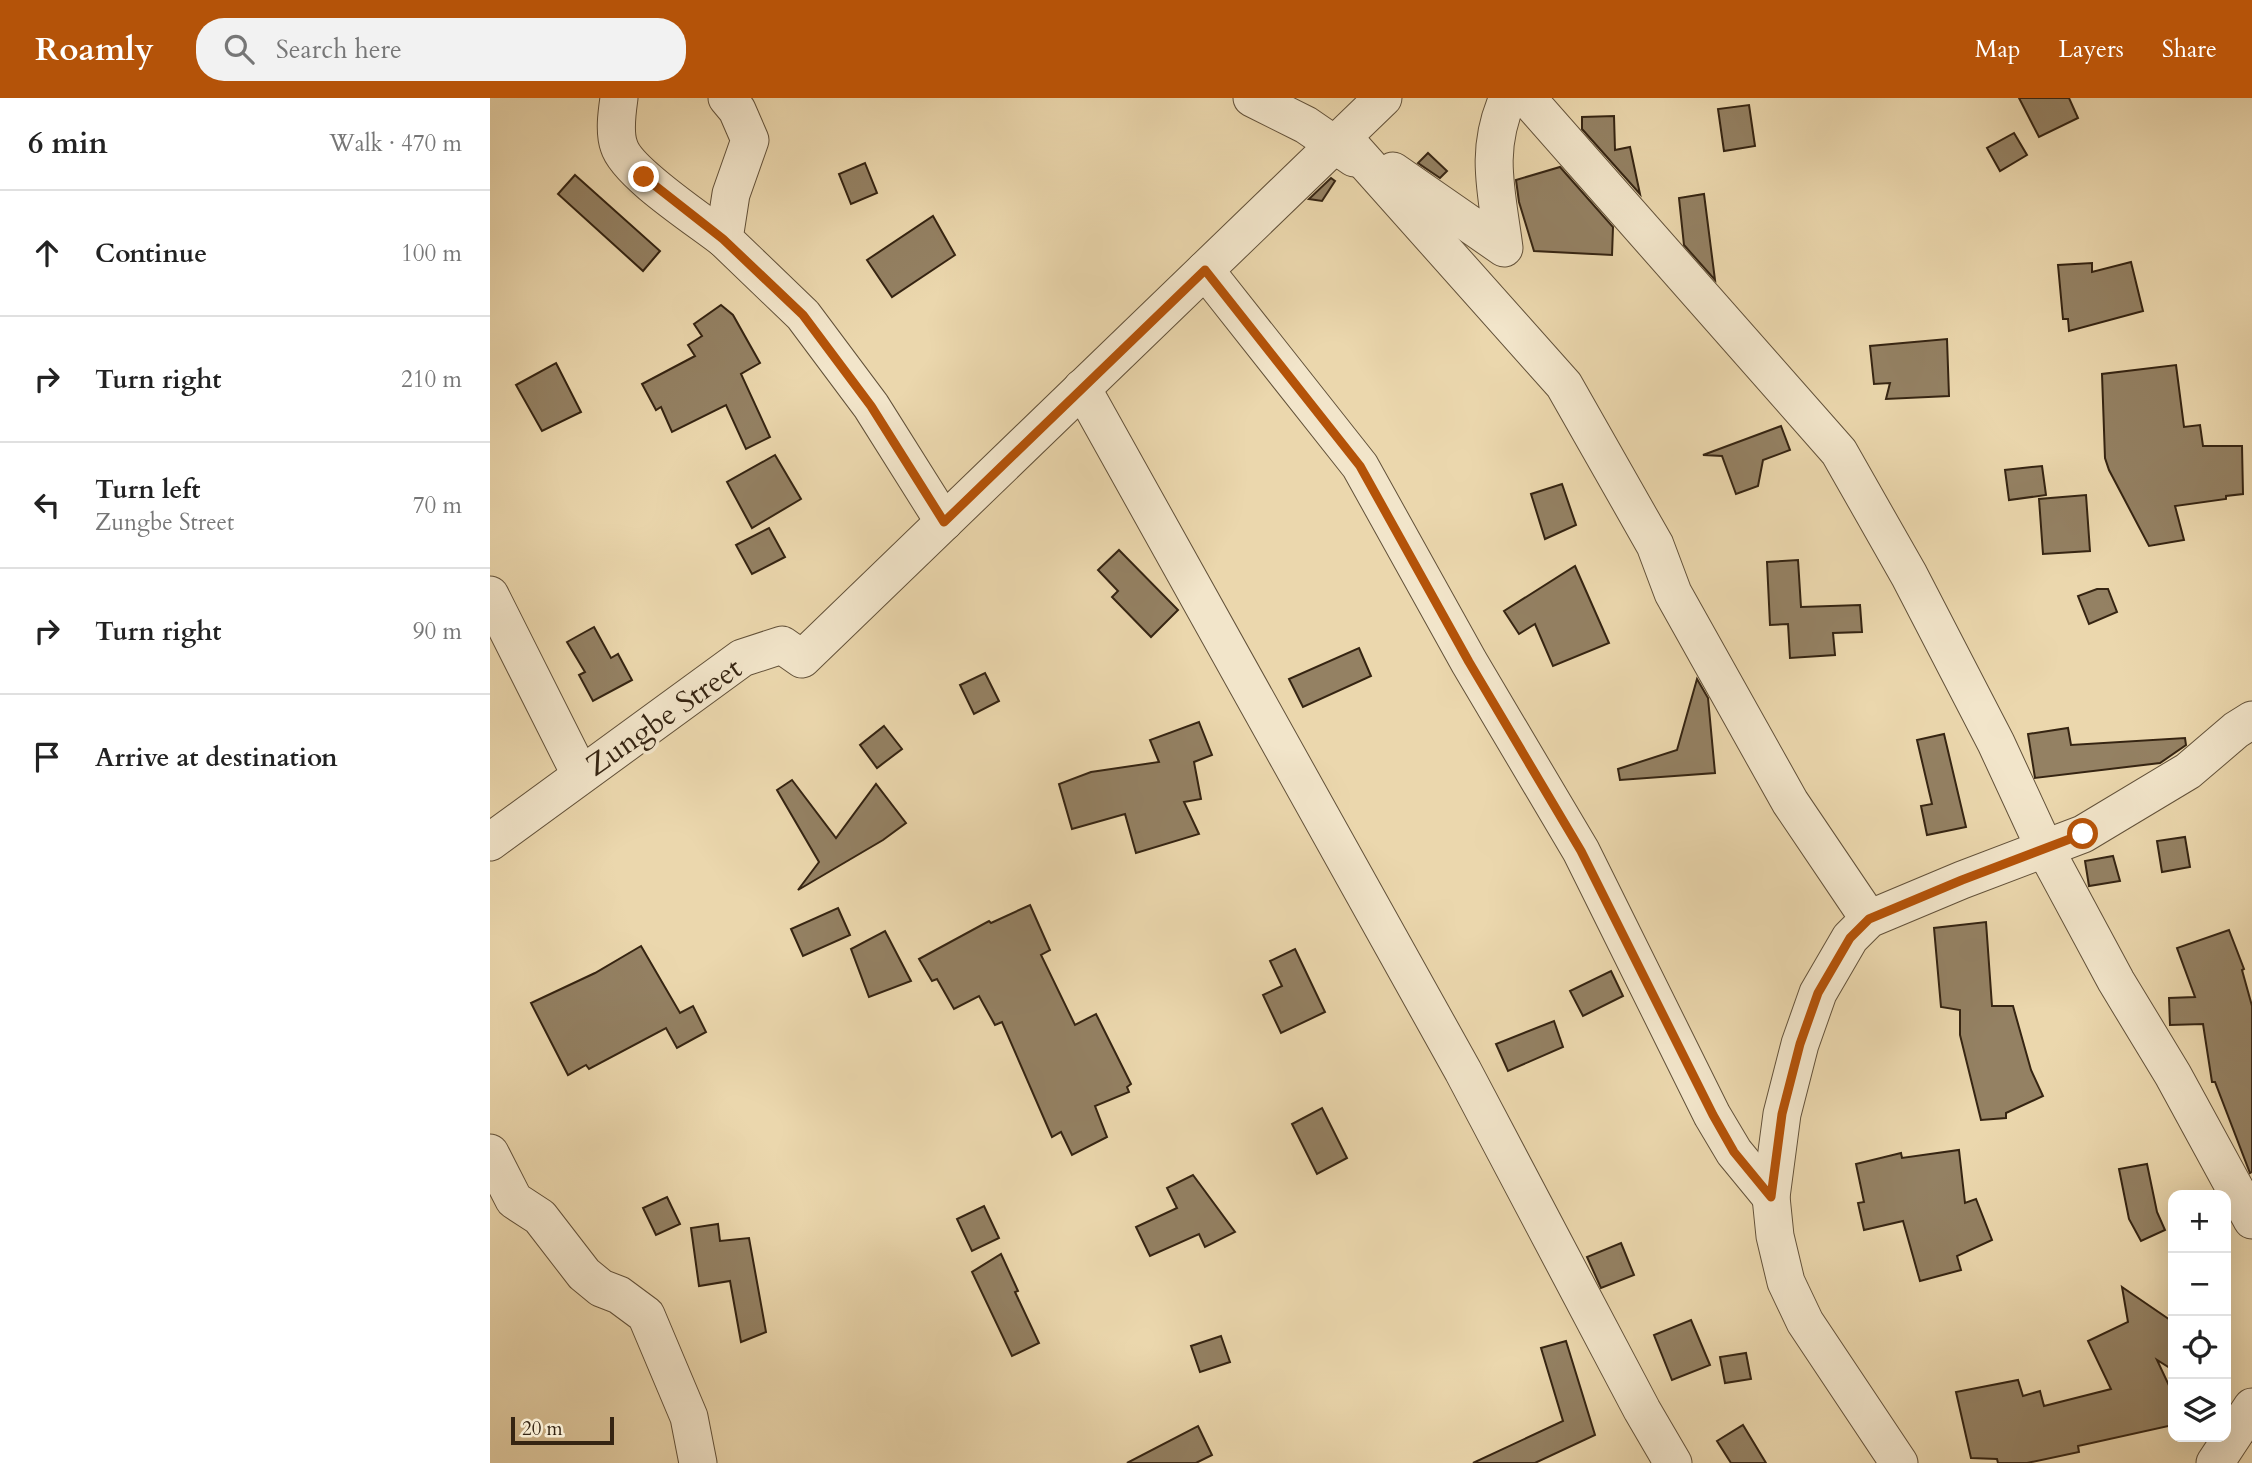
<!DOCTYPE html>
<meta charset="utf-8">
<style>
:root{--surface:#fff;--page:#f2f2f2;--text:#222;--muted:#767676;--line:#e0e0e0;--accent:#b45309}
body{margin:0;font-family:Cardo,serif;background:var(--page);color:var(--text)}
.controls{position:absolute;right:21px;bottom:21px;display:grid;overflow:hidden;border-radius:14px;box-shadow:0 7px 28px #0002}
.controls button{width:63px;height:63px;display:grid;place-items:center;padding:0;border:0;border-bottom:2px solid var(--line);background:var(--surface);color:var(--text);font:35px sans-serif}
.scale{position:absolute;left:21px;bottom:18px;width:103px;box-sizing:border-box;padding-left:7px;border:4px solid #352412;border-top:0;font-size:19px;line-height:24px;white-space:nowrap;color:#352412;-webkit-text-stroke:5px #f2e5ca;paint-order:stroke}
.stop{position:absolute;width:21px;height:21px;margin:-16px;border:5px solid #b45309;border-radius:50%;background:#fff}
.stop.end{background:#b45309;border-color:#fff;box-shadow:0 2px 7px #0008}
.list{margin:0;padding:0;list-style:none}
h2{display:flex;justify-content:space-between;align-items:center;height:91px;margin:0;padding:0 28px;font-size:30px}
h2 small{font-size:23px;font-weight:400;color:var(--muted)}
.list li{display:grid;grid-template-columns:46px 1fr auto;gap:21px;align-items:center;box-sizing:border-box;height:126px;padding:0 28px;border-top:2px solid var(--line)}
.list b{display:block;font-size:26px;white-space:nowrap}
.list p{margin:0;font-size:23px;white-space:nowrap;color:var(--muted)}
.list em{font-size:23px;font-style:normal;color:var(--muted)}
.icon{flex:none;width:38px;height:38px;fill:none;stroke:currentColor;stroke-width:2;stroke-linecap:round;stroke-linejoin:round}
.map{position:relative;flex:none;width:1762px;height:1365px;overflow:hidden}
header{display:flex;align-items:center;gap:42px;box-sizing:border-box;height:98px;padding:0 35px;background:var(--accent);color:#fff}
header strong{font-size:33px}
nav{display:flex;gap:38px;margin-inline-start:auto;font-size:24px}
.search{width:490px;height:63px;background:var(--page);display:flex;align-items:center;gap:18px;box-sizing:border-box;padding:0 24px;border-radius:28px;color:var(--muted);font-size:26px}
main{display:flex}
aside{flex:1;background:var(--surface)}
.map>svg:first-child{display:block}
.building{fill:#948163;stroke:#352412;stroke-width:2}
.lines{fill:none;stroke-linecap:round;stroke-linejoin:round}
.street-casing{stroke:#625139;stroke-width:39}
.street{stroke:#f2e5ca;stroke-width:37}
.route{stroke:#b45309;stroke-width:9}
.labels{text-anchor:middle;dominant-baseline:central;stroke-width:7;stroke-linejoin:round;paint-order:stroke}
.street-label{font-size:30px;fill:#352412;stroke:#f2e5ca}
</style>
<header>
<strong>Roamly</strong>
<div class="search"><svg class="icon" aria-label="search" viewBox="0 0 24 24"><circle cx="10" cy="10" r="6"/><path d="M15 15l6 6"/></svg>Search here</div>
<nav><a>Map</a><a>Layers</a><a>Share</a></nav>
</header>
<main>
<aside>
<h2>6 min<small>Walk · 470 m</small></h2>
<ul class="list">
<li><svg class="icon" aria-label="ahead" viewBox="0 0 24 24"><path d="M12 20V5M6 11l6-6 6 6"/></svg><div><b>Continue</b></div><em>100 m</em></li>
<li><svg class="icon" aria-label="right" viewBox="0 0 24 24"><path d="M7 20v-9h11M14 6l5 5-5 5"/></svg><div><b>Turn right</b></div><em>210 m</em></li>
<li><svg class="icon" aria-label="left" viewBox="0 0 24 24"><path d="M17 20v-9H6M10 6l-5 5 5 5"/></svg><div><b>Turn left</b><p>Zungbe Street</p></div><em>70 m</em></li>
<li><svg class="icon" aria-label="right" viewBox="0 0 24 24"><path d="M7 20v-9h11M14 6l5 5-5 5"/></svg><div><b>Turn right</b></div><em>90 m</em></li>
<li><svg class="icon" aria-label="arrive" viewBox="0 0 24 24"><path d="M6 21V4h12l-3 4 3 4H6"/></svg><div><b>Arrive at destination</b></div></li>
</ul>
</aside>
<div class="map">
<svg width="1762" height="1365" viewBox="0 0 1762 1365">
<rect width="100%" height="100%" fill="#ebd7ad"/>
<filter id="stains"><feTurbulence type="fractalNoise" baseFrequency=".00286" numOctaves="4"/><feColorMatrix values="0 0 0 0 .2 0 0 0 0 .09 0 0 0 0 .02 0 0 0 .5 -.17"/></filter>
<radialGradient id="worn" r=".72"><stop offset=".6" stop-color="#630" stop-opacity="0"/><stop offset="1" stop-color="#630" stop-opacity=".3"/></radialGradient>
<!-- building -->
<g class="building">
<path d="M 1529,0 L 1579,0 L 1588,20 L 1549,39 Z"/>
<path d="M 1259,7 L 1265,48 L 1234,53 L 1228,11 Z"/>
<path d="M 1124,18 L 1125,52 L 1140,49 L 1150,96 L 1092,31 L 1092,19 Z"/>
<path d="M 1524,35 L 1537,57 L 1510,73 L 1497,50 Z"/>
<path d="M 938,55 L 957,73 L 950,80 L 928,65 Z"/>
<path d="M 375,65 L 387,95 L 361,106 L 349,76 Z"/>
<path d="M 1070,69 L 1123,129 L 1122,157 L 1044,153 L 1029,104 L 1026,82 Z"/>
<path d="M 85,77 L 170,153 L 153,173 L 68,96 Z"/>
<path d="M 841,80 L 845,83 L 832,103 L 819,101 Z"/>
<path d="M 1214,96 L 1225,182 L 1194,147 L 1189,100 Z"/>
<path d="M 443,118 L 465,157 L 402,199 L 377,162 Z"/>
<path d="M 1641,164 L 1653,213 L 1579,233 L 1578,221 L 1573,221 L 1568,167 L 1602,165 L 1602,174 Z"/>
<path d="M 231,207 L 243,217 L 270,265 L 251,276 L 280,339 L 256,351 L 236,307 L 182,334 L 171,309 L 166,312 L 152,286 L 205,258 L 198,247 L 212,238 L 204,226 Z"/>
<path d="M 1457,241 L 1459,298 L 1396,301 L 1400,285 L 1384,286 L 1380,248 Z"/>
<path d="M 66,265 L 91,314 L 52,333 L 26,287 Z"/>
<path d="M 1686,267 L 1694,329 L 1710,327 L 1713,348 L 1752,348 L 1753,396 L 1736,398 L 1736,401 L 1685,408 L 1694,442 L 1659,448 L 1619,372 L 1615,360 L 1612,276 Z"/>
<path d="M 1291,328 L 1300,352 L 1273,362 L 1268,388 L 1246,396 L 1232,358 L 1213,357 Z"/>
<path d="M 285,357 L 311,401 L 262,430 L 237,384 Z"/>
<path d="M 1552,368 L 1556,397 L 1519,402 L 1515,372 Z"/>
<path d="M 1072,386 L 1086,427 L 1055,441 L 1041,396 Z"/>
<path d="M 1596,397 L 1600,453 L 1553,456 L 1549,401 Z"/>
<path d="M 279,430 L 295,459 L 262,476 L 246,447 Z"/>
<path d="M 629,452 L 688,512 L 661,539 L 622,499 L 628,493 L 608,472 Z"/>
<path d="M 1308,462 L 1311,509 L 1370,507 L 1372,534 L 1343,535 L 1345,557 L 1300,560 L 1298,526 L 1280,527 L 1277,464 Z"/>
<path d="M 1085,468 L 1119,545 L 1063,568 L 1045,526 L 1029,536 L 1014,513 Z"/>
<path d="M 1607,491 L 1618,491 L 1627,514 L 1599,526 L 1588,498 Z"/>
<path d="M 104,529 L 121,560 L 128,556 L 142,582 L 103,603 L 89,577 L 95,574 L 77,544 Z"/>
<path d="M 869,550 L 881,578 L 813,609 L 799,581 Z"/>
<path d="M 495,575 L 509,603 L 484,616 L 470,587 Z"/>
<path d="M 1207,581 L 1218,600 L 1225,675 L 1130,682 L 1128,671 L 1187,652 Z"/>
<path d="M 709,624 L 722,657 L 704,664 L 711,701 L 694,704 L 709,736 L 646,755 L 635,716 L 582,731 L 569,686 L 601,674 L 669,664 L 660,642 Z"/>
<path d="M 394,628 L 412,651 L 387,670 L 370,647 Z"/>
<path d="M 1578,630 L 1581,647 L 1695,640 L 1696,647 L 1670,665 L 1545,680 L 1538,636 Z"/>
<path d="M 1454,636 L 1476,729 L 1437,737 L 1431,708 L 1442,706 L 1427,642 Z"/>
<path d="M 302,682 L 346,740 L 386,686 L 416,725 L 393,742 L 308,792 L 329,764 L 287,692 Z"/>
<path d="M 1695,739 L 1700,769 L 1672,774 L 1667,743 Z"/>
<path d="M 1623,758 L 1630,783 L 1599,788 L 1595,763 Z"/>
<path d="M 540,807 L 560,852 L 551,857 L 585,927 L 606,916 L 641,986 L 637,989 L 639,994 L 605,1008 L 617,1039 L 582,1057 L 571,1034 L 562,1039 L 512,924 L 505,927 L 489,898 L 464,911 L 447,881 L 442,883 L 429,861 L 499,823 L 501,825 Z"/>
<path d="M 348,810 L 360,837 L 313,858 L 301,831 Z"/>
<path d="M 1496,824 L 1502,908 L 1523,908 L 1541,972 L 1553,998 L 1516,1015 L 1516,1020 L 1491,1022 L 1470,937 L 1470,912 L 1451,909 L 1444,830 Z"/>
<path d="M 1739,832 L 1754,871 L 1752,872 L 1762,908 L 1762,1074 L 1760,1075 L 1725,984 L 1722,984 L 1713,926 L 1680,927 L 1679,900 L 1705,899 L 1687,850 Z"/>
<path d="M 395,833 L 421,883 L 379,899 L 361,851 Z"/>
<path d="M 151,848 L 190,915 L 203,908 L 216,934 L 187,950 L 176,930 L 99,971 L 96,967 L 78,977 L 41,905 L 105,875 Z"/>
<path d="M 805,851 L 835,914 L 791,935 L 773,897 L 792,888 L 780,863 Z"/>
<path d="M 1121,873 L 1133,898 L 1093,918 L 1080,893 Z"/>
<path d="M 1064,923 L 1073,949 L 1018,973 L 1006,946 Z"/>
<path d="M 832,1010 L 857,1060 L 827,1076 L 802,1026 Z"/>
<path d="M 1469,1052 L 1475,1105 L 1486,1101 L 1502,1142 L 1467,1158 L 1471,1172 L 1430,1183 L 1413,1123 L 1374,1132 L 1368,1105 L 1374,1104 L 1366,1066 L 1411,1055 L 1412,1060 Z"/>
<path d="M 1657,1066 L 1667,1114 L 1675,1132 L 1651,1143 L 1639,1121 L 1629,1071 Z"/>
<path d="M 703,1077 L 745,1134 L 715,1149 L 709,1136 L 660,1158 L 646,1129 L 687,1110 L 677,1090 Z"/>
<path d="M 177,1099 L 190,1126 L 166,1137 L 153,1110 Z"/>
<path d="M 494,1108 L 509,1140 L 482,1153 L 467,1121 Z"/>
<path d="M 228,1126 L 230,1143 L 259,1140 L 276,1234 L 251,1244 L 240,1183 L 209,1188 L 201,1130 Z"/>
<path d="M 1131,1145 L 1144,1177 L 1111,1190 L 1097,1159 Z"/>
<path d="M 511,1156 L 528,1193 L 525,1194 L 549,1245 L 522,1258 L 482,1174 Z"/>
<path d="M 1632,1189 L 1683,1224 L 1683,1272 L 1667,1262 L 1683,1296 L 1683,1327 L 1588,1348 L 1589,1354 L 1537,1365 L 1508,1365 L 1507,1361 L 1481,1360 L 1466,1294 L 1528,1282 L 1533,1298 L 1550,1293 L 1554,1308 L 1621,1291 L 1598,1243 L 1638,1224 Z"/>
<path d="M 1201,1222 L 1220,1267 L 1182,1282 L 1164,1237 Z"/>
<path d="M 731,1238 L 740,1264 L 710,1274 L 701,1248 Z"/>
<path d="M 1076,1243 L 1105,1337 L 1045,1365 L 983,1365 L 1073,1323 L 1051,1250 Z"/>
<path d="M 1256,1255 L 1261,1281 L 1235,1285 L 1230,1259 Z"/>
<path d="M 1253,1327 L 1276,1365 L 1241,1365 L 1227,1343 Z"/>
<path d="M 708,1328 L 722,1357 L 706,1365 L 637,1365 Z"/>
</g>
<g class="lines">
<!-- street casing -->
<g class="street-casing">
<g id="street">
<path d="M 129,0 C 127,14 124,34 129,48 C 137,75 210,122 234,141"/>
<path d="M 237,0 L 247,12 L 260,42 L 241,96 L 234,141 L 313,217 L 381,308 L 454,424"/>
<path d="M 762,0 L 816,27 L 864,60"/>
<path d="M 1037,0 L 1349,354 L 1419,477 L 1506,645 L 1555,751 L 1626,883 L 1683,977 L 1762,1122"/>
<path d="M 853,39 L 1074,287 L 1165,447 L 1183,495 L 1300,704 L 1379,821"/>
<path d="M 903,73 L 1014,150 C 1007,95 994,53 1018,0"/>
<path d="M 715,172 L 870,368 L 979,564 L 1091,753 L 1222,1017 L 1244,1054 L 1281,1099"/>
<path d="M 592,290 L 973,973 L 1152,1312 L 1183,1365"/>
<path d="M 0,497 L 84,664"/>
<path d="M 0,744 L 252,560 L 292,547 L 312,561 L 893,0"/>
<path d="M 0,1055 L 24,1102 L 50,1119 L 94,1176 L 111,1190 L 129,1197 L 156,1217 L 199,1319 L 208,1365"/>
<path d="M 1409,1365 L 1315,1224 L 1296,1184 L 1285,1138 L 1281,1099 L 1292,1016 L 1310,946 L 1328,895 L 1360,840 L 1379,821 L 1472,782 L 1593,736 L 1698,673 L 1746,632 L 1762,622"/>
<path d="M 1725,1365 L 1762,1309"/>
</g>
</g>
<!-- street -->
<use href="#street" class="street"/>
</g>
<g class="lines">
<!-- route -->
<path class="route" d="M 154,79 L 233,141 L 313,217 L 381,308 L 454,424 L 715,172 L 870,368 L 979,564 L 1091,753 L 1223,1017 L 1244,1054 L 1281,1099 L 1292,1016 L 1310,946 L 1328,895 L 1360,840 L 1379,821 L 1472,782 L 1593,736"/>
</g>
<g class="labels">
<!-- street labels -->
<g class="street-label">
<text transform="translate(174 619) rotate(-35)">Zungbe Street</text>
</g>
</g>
<rect width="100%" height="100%" filter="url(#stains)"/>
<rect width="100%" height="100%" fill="url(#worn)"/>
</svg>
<div class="controls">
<button>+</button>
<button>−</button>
<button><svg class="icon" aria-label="locate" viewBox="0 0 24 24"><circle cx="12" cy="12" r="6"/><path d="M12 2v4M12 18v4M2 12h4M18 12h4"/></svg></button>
<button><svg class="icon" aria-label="layers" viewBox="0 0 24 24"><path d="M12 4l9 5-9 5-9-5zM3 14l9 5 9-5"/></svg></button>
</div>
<div class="scale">20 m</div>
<div class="stop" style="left:1593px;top:736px"></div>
<div class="stop end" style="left:154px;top:79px"></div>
</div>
</main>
